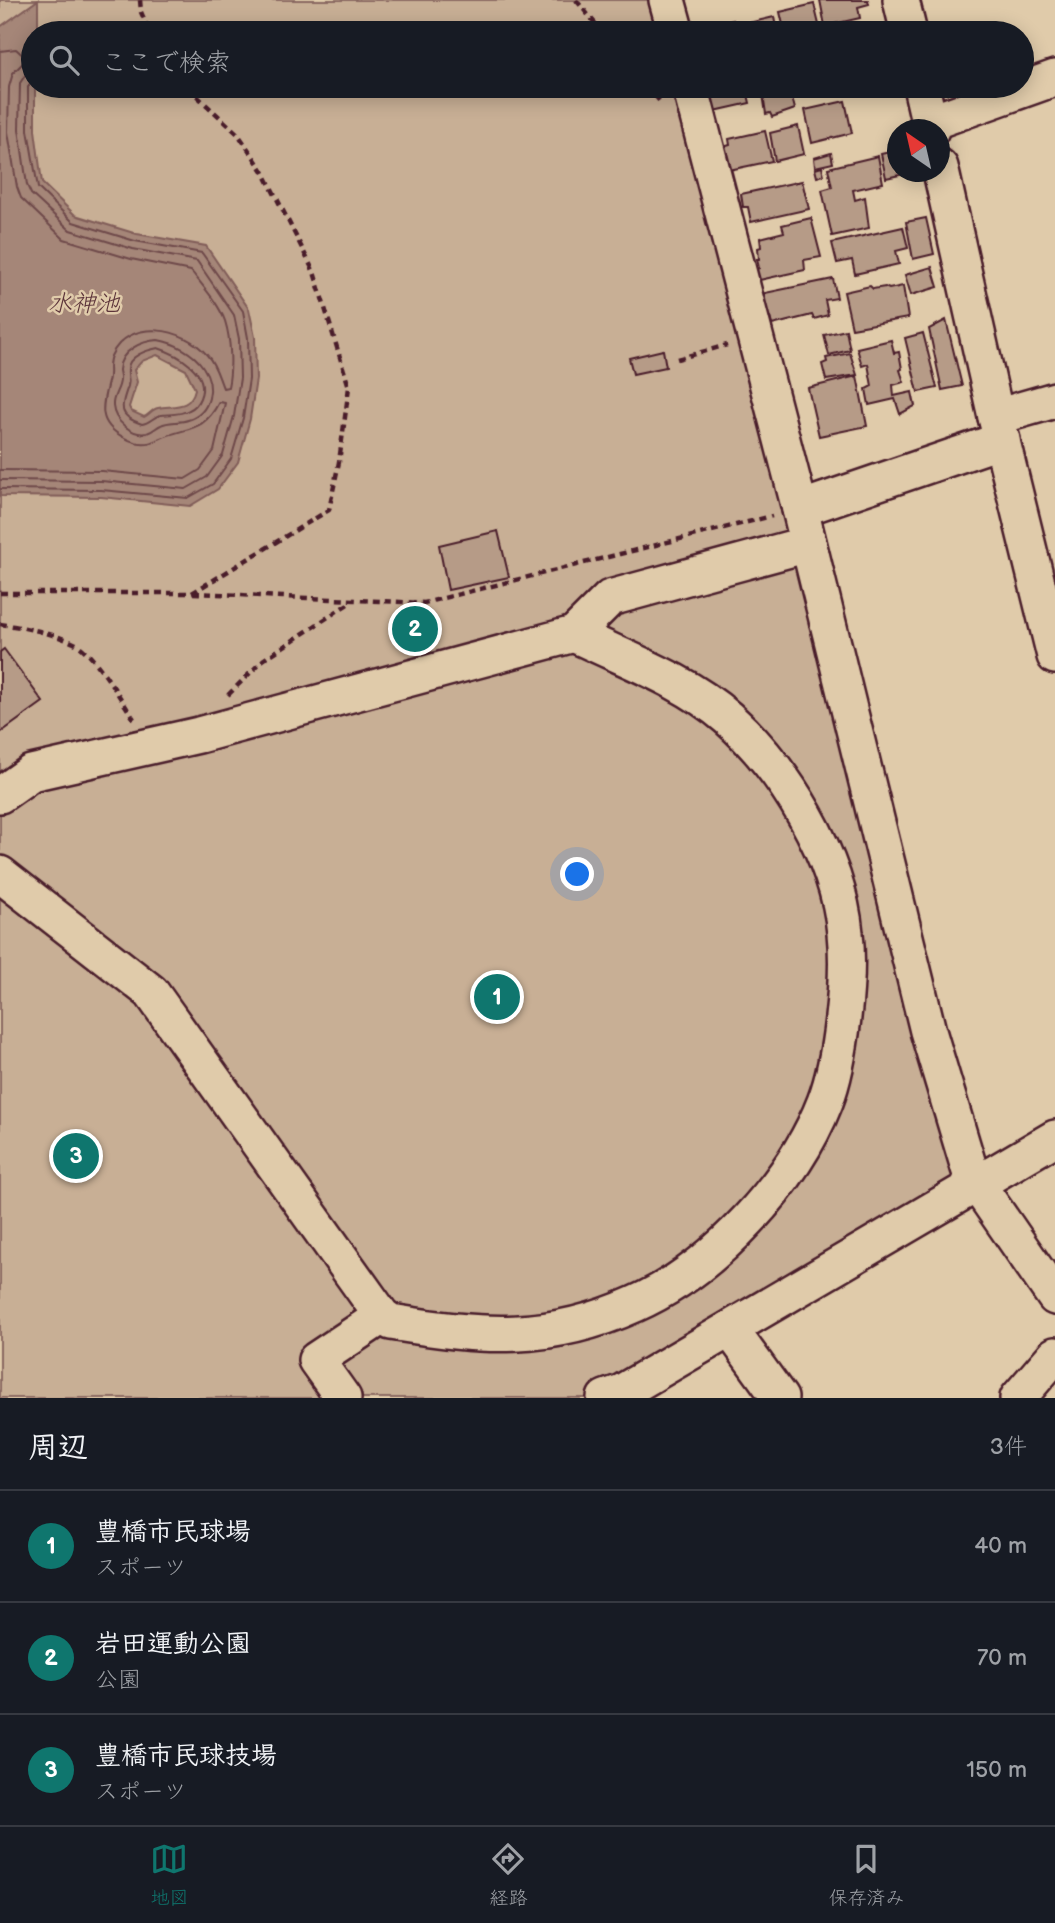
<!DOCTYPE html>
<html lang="ja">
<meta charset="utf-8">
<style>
:root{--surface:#171b24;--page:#20242c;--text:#f1f3f6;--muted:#9ea1a6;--line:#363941;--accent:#0f766e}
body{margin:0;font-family:"Balsamiq Sans","Klee One",sans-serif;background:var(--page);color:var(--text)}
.compass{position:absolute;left:887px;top:119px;width:63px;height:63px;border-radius:50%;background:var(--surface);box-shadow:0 4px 18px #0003;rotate:326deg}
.you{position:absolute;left:578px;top:875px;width:24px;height:24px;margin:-18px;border:5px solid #fff;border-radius:50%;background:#1a73e8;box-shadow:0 0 0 10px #1a73e833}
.badge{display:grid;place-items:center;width:46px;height:46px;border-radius:50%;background:var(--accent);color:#fff;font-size:23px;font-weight:700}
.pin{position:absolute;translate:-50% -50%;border:4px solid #fff;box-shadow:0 2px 7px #0006}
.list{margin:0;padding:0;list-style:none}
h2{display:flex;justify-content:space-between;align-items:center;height:91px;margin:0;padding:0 28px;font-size:30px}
h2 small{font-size:23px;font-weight:400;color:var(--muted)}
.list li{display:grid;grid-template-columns:46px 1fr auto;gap:21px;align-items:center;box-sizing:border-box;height:112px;padding:0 28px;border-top:2px solid var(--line)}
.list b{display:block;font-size:26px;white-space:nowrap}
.list p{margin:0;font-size:23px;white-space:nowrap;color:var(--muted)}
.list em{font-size:23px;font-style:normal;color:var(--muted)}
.icon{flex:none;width:38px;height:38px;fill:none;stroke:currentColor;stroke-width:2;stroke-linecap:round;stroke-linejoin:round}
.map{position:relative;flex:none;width:1055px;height:1398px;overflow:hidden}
.search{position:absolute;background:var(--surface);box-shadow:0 4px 18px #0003;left:21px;right:21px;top:21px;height:77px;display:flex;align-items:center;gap:18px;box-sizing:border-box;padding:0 24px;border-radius:38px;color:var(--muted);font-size:26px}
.sheet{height:427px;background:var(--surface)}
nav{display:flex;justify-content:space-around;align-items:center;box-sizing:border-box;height:98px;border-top:2px solid var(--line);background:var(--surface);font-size:19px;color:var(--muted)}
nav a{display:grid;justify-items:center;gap:4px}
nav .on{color:var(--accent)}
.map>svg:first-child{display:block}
.green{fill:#c8af95;stroke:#896760;stroke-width:2}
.water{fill:#a58678;stroke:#815d59;stroke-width:2;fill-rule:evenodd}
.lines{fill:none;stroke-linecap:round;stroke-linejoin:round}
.shore{stroke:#6e484a;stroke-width:2}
.building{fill:#b69b87;stroke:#4a1f2b;stroke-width:2}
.minor-casing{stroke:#4a1f2b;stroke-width:40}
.path{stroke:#4a1f2b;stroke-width:4.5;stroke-dasharray:7 5;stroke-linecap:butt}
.minor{stroke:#e0cbaa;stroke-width:35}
.labels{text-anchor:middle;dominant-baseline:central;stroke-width:5;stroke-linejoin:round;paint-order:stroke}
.water-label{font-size:24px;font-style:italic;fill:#5c343a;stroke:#e0cbaa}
</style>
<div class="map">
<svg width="1055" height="1398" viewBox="0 0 1055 1398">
<rect width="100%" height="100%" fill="#e0cbaa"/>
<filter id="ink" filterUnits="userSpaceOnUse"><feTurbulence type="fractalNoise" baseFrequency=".0143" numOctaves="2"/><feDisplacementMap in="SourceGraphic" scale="14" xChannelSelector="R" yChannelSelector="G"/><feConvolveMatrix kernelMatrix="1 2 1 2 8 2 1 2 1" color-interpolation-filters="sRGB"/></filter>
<g filter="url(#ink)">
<!-- green -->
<path class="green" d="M 0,0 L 665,0 L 674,33 L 33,33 L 33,86 L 689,86 L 969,1168 L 605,1398 L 0,1398 Z"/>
<!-- water -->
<path class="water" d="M 38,0 L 38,33 L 33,33 L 33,86 L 35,86 L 35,130 L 42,183 L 75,215 L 137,234 L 206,246 L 249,309 L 255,337 L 256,379 L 250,419 L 238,462 L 218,489 L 190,506 L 101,497 L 0,496 L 0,27 ZM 157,355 L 186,370 L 195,389 C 190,410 174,405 158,408 C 152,409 149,415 144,417 L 131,411 L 129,407 L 137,382 L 134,370 L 142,361 Z"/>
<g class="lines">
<!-- shore -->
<g class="shore">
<path d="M 0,51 L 16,49 L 27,59 L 13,73 L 9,87 L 8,132 L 17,187 L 21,198 L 64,239 L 131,259 L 191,271 C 202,285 219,304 225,321 C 231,340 232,368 228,387 L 223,388 C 218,376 216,365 207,355 C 184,327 129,317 111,356 C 107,365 111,374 108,382 C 102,406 97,423 123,437 C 135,444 147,446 159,439 C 186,426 203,434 219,402 L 225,403 L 214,451 L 200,470 L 185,479 L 102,471 L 0,470"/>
<path d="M 158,340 C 175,343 194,353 203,367 C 216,386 211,413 188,420 C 180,423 168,421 161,425 C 156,427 154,431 147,433 C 132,436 114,421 113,406 C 112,396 120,389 120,380 C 121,377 119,373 119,370 C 120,350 142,341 158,340 Z"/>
<path d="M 158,348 C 177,354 211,372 200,398 C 198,403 194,408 189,410 C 181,415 170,414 161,415 C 154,416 150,423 142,424 C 117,416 121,407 128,386 C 130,379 127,376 128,369 C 128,356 147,350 158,348 Z"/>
<path d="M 0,480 L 101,481 L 186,489 L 207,477 L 223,455 L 234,416 L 240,378 L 239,339 L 234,315 L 197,261 L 133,249 L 70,230 L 31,194 L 27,185 L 19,129 L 20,83 L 26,74 L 33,70"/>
<path d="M 0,489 L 101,490 L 188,498 L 213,484 L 231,459 L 243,418 L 249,379 L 248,338 L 243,311 L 202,253 L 135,241 L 73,222 L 38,188 L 28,130 L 28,87 L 33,80"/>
</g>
</g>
<!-- building -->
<g class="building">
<path d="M 820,0 L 868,0 L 869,4 L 858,7 L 860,18 L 825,26 Z"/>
<path d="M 814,4 L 821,33 L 785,33 L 780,12 Z"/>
<path d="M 774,17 L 777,33 L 746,33 L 744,24 Z"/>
<path d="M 733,20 L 736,33 L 691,33 L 690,32 Z"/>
<path d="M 710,86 L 746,86 L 750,103 L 710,112 L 705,87 Z"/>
<path d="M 758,86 L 789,86 L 795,109 L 772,117 L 770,113 L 766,114 L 763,94 L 759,95 Z"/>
<path d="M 797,86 L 831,86 L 799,94 Z"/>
<path d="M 845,101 L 852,133 L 812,143 L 805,110 Z"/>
<path d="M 798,126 L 804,154 L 775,161 L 770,133 Z"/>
<path d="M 765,131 L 772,161 L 729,170 L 723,147 L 730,145 L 729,139 Z"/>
<path d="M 898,150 L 898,172 L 913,172 L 886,178 L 881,154 Z"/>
<path d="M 831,153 L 833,163 L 815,167 L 814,158 Z"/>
<path d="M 878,156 L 883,183 L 853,190 L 855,200 L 865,197 L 869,228 L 832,236 L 822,190 L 832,187 L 828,168 Z"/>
<path d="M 822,167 L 824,175 L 817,177 L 815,169 Z"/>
<path d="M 802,181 L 809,209 L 751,222 L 748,207 L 743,207 L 741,194 Z"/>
<path d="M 811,218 L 821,257 L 804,260 L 805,270 L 755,281 L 753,270 L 759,268 L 757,259 L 759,259 L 758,248 L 761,247 L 760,238 L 784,232 L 782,225 Z"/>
<path d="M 926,218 L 934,254 L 913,259 L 906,222 Z"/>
<path d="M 903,227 L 908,248 L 896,251 L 899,264 L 855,274 L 852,260 L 837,263 L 832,243 Z"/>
<path d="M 932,267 L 938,287 L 911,295 L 905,275 Z"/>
<path d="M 833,279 L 837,298 L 825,300 L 828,315 L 814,319 L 812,315 L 772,325 L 770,317 L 766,317 L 760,300 L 765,299 L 765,293 Z"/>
<path d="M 870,286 L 873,289 L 885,287 L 889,289 L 903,286 L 908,318 L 852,328 L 844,292 Z"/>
<path d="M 946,320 L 962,386 L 942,390 L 929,329 Z"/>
<path d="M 846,330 L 850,350 L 829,355 L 824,335 Z"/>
<path d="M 923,333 L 937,388 L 918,392 L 905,338 Z"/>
<path d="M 891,340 L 894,353 L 899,352 L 902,369 L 900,370 L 904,382 L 893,385 L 894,396 L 912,392 L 915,406 L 900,414 L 895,399 L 869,405 L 866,389 L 872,386 L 868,364 L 862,366 L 857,348 Z"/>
<path d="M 663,350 L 666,367 L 633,374 L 629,358 Z"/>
<path d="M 850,353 L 857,375 L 826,380 L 822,364 L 827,362 L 826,358 Z"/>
<path d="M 857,376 L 867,426 L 819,436 L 808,388 Z"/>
<path d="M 498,531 L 509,577 L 448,590 L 439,545 Z"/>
<path d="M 4,649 L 43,702 L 0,733 L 0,652 Z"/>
</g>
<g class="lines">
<!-- minor casing -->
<g class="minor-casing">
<g id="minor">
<path d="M 667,0 L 676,33"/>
<path d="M 901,0 L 909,33"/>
<path d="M 690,86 L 800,509 L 928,1031 L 969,1168 L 977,1184 L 1055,1297"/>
<path d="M 921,86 L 931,130"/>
<path d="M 929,123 L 1055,78"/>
<path d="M 940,167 L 996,417 L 1055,656"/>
<path d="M 996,417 L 1055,400"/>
<path d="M 800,509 L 1002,440"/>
<path d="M 0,795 L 31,773 L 199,735 L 574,634 L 610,598 L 808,544"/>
<path d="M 0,874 L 151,992 L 382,1316 L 391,1322 C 481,1337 549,1343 635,1304 C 714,1269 794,1182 825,1102 C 841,1061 850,977 845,933 C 838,856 785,769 728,718 C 683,679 627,660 574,634"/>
<path d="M 730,1329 L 780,1398"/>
<path d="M 343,1398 L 316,1360 L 382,1316"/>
<path d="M 605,1398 L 622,1392 L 1055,1138"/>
<path d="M 1018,1398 L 1055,1355"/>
</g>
</g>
<!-- path -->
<g class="path">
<path d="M 140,0 L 141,12 L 150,33"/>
<path d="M 576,0 L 603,33"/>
<path d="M 647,86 L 662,104"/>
<path d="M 677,359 L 727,345"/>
<path d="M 0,593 L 192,593 L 329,510 L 339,462 L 349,387 L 314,272 L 263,171 L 238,134 L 186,86"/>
<path d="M 193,593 L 424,603 L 772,516"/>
<path d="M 0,624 C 24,627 52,633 74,643 C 94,652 121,700 134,719"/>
<path d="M 228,695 L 263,660 L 351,602"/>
</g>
<!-- minor -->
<use href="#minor" class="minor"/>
</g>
</g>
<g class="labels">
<!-- water labels -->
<g class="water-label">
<text x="84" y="303">水神池</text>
</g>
</g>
</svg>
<svg class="compass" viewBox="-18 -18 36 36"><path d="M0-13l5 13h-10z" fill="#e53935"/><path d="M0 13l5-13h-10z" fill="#9ea1a6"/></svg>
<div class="you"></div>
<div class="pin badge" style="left:497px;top:997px">1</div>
<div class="pin badge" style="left:415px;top:629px">2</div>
<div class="pin badge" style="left:76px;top:1156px">3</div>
<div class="search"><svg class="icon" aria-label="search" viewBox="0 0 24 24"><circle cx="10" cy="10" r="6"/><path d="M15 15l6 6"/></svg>ここで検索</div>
</div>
<section class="sheet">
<h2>周辺<small>3件</small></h2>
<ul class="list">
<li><span class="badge">1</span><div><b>豊橋市民球場</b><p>スポーツ</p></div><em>40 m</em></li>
<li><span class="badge">2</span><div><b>岩田運動公園</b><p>公園</p></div><em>70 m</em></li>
<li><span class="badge">3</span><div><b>豊橋市民球技場</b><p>スポーツ</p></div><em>150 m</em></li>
</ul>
</section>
<nav>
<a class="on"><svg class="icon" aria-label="map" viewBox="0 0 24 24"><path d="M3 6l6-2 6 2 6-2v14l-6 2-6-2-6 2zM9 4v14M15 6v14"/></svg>地図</a>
<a><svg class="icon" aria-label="directions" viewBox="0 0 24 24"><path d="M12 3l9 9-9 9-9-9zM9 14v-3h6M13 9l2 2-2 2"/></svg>経路</a>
<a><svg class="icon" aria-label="saved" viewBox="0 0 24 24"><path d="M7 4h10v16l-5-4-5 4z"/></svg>保存済み</a>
</nav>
